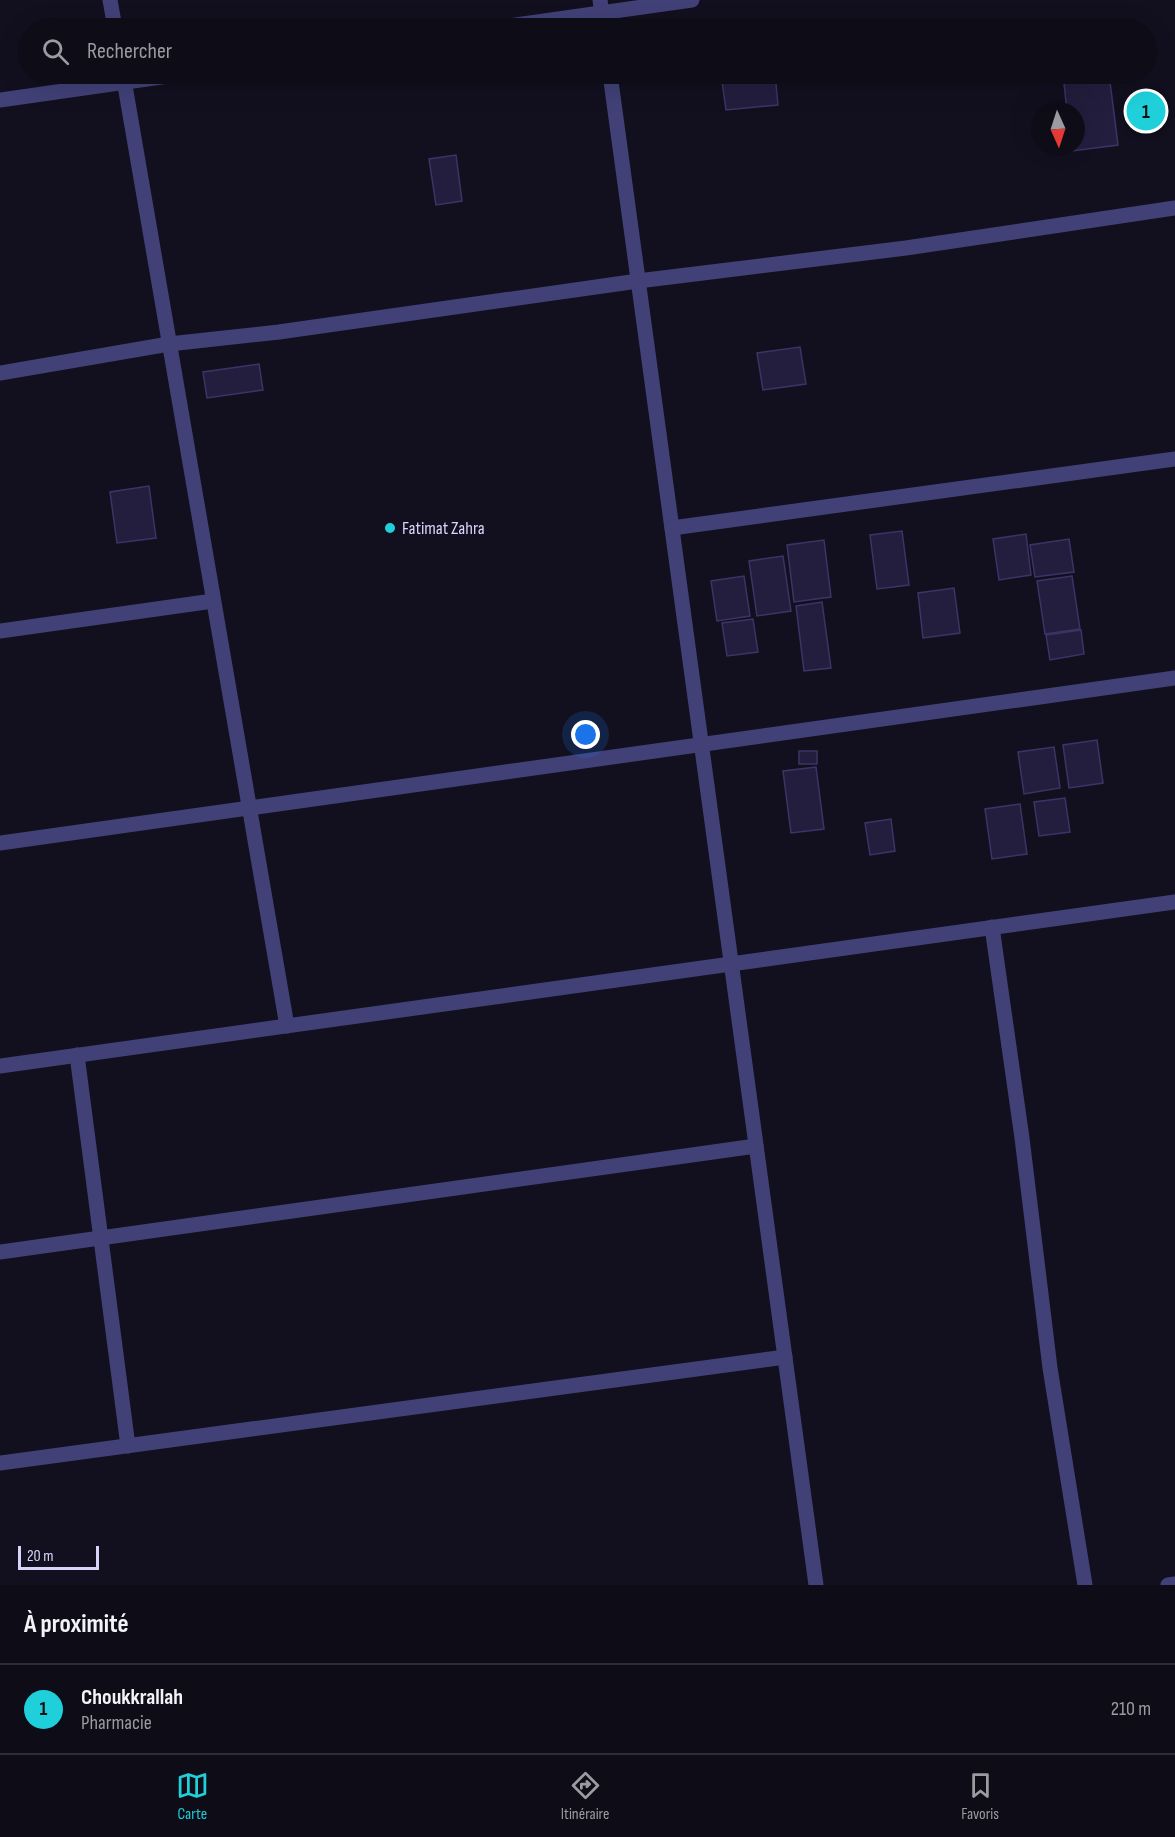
<!DOCTYPE html>
<html lang="fr">
<meta charset="utf-8">
<style>
:root{--surface:#0e0c17;--page:#171520;--text:#f1f3f6;--muted:#9b9ba1;--line:#2e2c36;--accent:#1fcfda}
body{margin:0;font-family:"Sofia Sans Condensed",sans-serif;background:var(--page);color:var(--text)}
.compass{position:absolute;left:1031px;top:102px;width:54px;height:54px;border-radius:50%;background:var(--surface);box-shadow:0 6px 24px #0002;rotate:177deg}
.scale{position:absolute;left:18px;bottom:15px;width:81px;box-sizing:border-box;padding-left:6px;border:3px solid #d7d4f9;border-top:0;font-size:16px;line-height:21px;white-space:nowrap;color:#d7d4f9;-webkit-text-stroke:4px #12101f;paint-order:stroke}
.you{position:absolute;left:586px;top:735px;width:21px;height:21px;margin:-15px;border:4px solid #fff;border-radius:50%;background:#1a73e8;box-shadow:0 0 0 9px #1a73e833}
.badge{display:grid;place-items:center;width:39px;height:39px;border-radius:50%;background:var(--accent);color:#111;font-size:20px;font-weight:700}
.pin{position:absolute;translate:-50% -50%;border:3px solid #fff;box-shadow:0 2px 6px #0006}
.list{margin:0;padding:0;list-style:none}
h2{display:flex;justify-content:space-between;align-items:center;height:78px;margin:0;padding:0 24px;font-size:26px}
h2 small{font-size:20px;font-weight:400;color:var(--muted)}
.list li{display:grid;grid-template-columns:39px 1fr auto;gap:18px;align-items:center;box-sizing:border-box;height:90px;padding:0 24px;border-top:2px solid var(--line)}
.list b{display:block;font-size:22px;white-space:nowrap}
.list p{margin:0;font-size:20px;white-space:nowrap;color:var(--muted)}
.list em{font-size:20px;font-style:normal;color:var(--muted)}
.icon{flex:none;width:33px;height:33px;fill:none;stroke:currentColor;stroke-width:2;stroke-linecap:round;stroke-linejoin:round}
.map{position:relative;flex:none;width:1175px;height:1585px;overflow:hidden}
.search{position:absolute;background:var(--surface);box-shadow:0 6px 24px #0002;left:18px;right:18px;top:18px;height:66px;display:flex;align-items:center;gap:15px;box-sizing:border-box;padding:0 21px;border-radius:33px;color:var(--muted);font-size:22px}
.sheet{height:168px;background:var(--surface)}
nav{display:flex;justify-content:space-around;align-items:center;box-sizing:border-box;height:84px;border-top:2px solid var(--line);background:var(--surface);font-size:16px;color:var(--muted)}
nav a{display:grid;justify-items:center;gap:3px}
nav .on{color:var(--accent)}
.map>svg:first-child{display:block}
.building{fill:#231e3e;stroke:#3c3466;stroke-width:1.5}
.lines{fill:none;stroke-linecap:round;stroke-linejoin:round}
.street{stroke:#414178;stroke-width:15}
.poi-dot{fill:#1fcfda;stroke:#12101f;stroke-width:2}
.labels{text-anchor:middle;dominant-baseline:central;stroke-width:4.5;stroke-linejoin:round;paint-order:stroke}
.poi-label{font-size:18px;fill:#d7d4f9;stroke:#12101f;text-anchor:start}
</style>
<div class="map">
<svg width="1175" height="1585" viewBox="0 0 1175 1585">
<rect width="100%" height="100%" fill="#12101f"/>
<!-- building -->
<g class="building">
<path d="M 721,74 L 775,74 L 778,105 L 726,110 Z"/>
<path d="M 1063,74 L 1109,74 L 1118,145 L 1072,151 L 1072,147 L 1076,147 L 1076,111 L 1067,111 Z"/>
<path d="M 456,155 L 462,201 L 436,205 L 429,159 Z"/>
<path d="M 800,347 L 806,384 L 763,390 L 757,353 Z"/>
<path d="M 259,364 L 263,390 L 207,398 L 203,372 Z"/>
<path d="M 149,486 L 156,538 L 117,543 L 110,492 Z"/>
<path d="M 902,531 L 909,585 L 877,589 L 870,535 Z"/>
<path d="M 1026,534 L 1031,575 L 999,580 L 993,539 Z"/>
<path d="M 1069,539 L 1074,572 L 1035,577 L 1030,545 Z"/>
<path d="M 824,540 L 831,597 L 794,602 L 787,545 Z"/>
<path d="M 783,556 L 791,611 L 757,616 L 749,561 Z"/>
<path d="M 744,576 L 750,616 L 717,621 L 711,581 Z"/>
<path d="M 1072,576 L 1080,629 L 1045,634 L 1037,581 Z"/>
<path d="M 954,588 L 960,633 L 923,638 L 918,593 Z"/>
<path d="M 822,602 L 831,668 L 804,671 L 796,606 Z"/>
<path d="M 753,619 L 758,652 L 727,656 L 722,623 Z"/>
<path d="M 1081,630 L 1084,654 L 1050,660 L 1046,635 Z"/>
<path d="M 1097,740 L 1103,783 L 1069,788 L 1063,745 Z"/>
<path d="M 1054,747 L 1060,788 L 1024,794 L 1018,752 Z"/>
<rect x="799" y="751" width="18" height="13"/>
<path d="M 816,767 L 824,829 L 791,833 L 783,771 Z"/>
<path d="M 1065,798 L 1070,832 L 1039,836 L 1034,802 Z"/>
<path d="M 1020,804 L 1027,854 L 992,859 L 985,809 Z"/>
<path d="M 891,819 L 895,851 L 870,855 L 865,823 Z"/>
</g>
<g class="lines">
<!-- street -->
<g class="street">
<path d="M 110,0 L 115,28"/>
<path d="M 600,0 L 604,28"/>
<path d="M 494,28 L 692,0"/>
<path d="M 123,74 L 287,1026"/>
<path d="M 610,74 L 816,1585"/>
<path d="M 0,100 L 182,74"/>
<path d="M 0,373 L 169,344 L 279,332 L 638,281 L 906,248 L 1175,208"/>
<path d="M 672,528 L 1175,459"/>
<path d="M 0,631 L 213,601"/>
<path d="M 0,843 L 1175,678"/>
<path d="M 992,927 L 1022,1138 L 1050,1368 L 1085,1585"/>
<path d="M 77,1055 L 128,1446"/>
<path d="M 0,1066 L 1175,902"/>
<path d="M 0,1252 L 756,1146"/>
<path d="M 0,1463 L 785,1357"/>
<path d="M 1168,1585 L 1175,1584"/>
</g>
</g>
<!-- markers -->
<circle class="poi-dot" cx="390" cy="528" r="6"/>
<g class="labels">
<!-- poi labels -->
<g class="poi-label">
<text x="402" y="528">Fatimat Zahra</text>
</g>
</g>
</svg>
<svg class="compass" viewBox="-18 -18 36 36"><path d="M0-13l5 13h-10z" fill="#e53935"/><path d="M0 13l5-13h-10z" fill="#9b9ba1"/></svg>
<div class="scale">20 m</div>
<div class="you"></div>
<div class="pin badge" style="left:1146px;top:111px">1</div>
<div class="search"><svg class="icon" aria-label="search" viewBox="0 0 24 24"><circle cx="10" cy="10" r="6"/><path d="M15 15l6 6"/></svg>Rechercher</div>
</div>
<section class="sheet">
<h2>À proximité<small></small></h2>
<ul class="list">
<li><span class="badge">1</span><div><b>Choukkrallah</b><p>Pharmacie</p></div><em>210 m</em></li>
</ul>
</section>
<nav>
<a class="on"><svg class="icon" aria-label="map" viewBox="0 0 24 24"><path d="M3 6l6-2 6 2 6-2v14l-6 2-6-2-6 2zM9 4v14M15 6v14"/></svg>Carte</a>
<a><svg class="icon" aria-label="directions" viewBox="0 0 24 24"><path d="M12 3l9 9-9 9-9-9zM9 14v-3h6M13 9l2 2-2 2"/></svg>Itinéraire</a>
<a><svg class="icon" aria-label="saved" viewBox="0 0 24 24"><path d="M7 4h10v16l-5-4-5 4z"/></svg>Favoris</a>
</nav>
